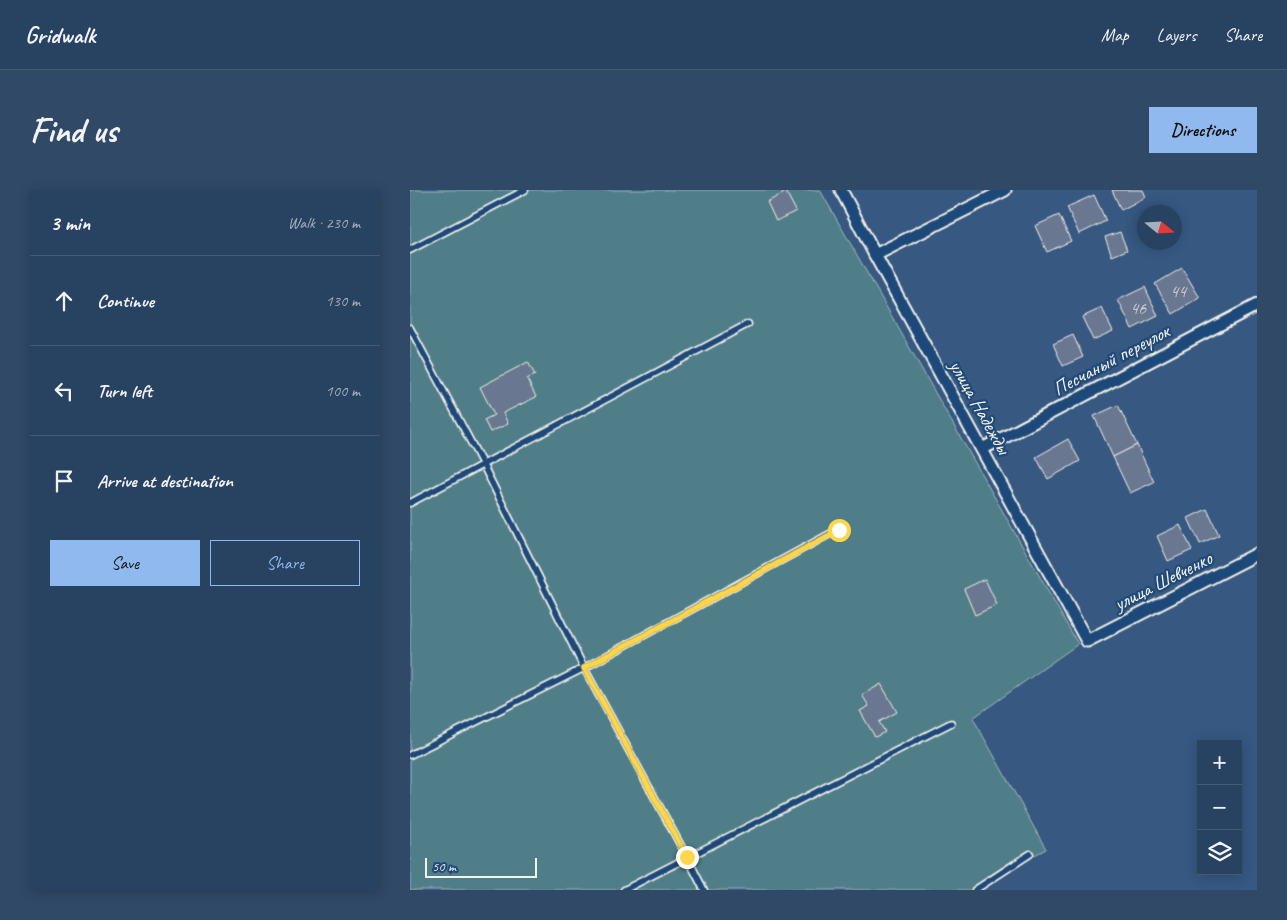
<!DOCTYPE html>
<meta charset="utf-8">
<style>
:root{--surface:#284261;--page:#304967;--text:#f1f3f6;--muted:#a5b0bd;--line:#445b76;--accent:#90b9f0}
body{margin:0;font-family:Caveat,sans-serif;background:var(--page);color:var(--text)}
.controls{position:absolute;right:15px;bottom:15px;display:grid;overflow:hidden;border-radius:0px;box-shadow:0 2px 12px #0003}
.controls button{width:45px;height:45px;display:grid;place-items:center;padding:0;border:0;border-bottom:1px solid var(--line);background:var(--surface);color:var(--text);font:25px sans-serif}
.compass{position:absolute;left:727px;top:15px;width:45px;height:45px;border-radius:50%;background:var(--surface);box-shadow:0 2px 12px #0003;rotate:108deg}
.scale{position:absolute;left:15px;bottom:12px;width:112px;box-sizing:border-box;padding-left:5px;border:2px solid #f4f1e8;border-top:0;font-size:14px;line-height:18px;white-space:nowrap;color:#f4f1e8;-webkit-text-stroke:4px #1f4a7a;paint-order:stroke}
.stop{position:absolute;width:15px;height:15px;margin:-11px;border:4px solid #ffd54a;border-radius:50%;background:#fff}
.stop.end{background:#ffd54a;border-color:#fff;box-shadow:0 1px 5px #0008}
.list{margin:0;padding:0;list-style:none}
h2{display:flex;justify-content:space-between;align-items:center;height:65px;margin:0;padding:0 20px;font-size:21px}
h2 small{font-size:16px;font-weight:400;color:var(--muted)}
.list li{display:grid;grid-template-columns:32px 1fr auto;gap:15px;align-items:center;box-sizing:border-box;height:90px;padding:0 20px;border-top:1px solid var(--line)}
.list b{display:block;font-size:19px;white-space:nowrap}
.list em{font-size:16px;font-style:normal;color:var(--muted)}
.actions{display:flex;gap:10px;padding:15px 20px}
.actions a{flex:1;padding:11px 0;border:1px solid var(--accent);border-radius:0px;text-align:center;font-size:18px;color:var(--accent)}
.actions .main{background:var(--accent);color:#111}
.icon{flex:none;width:28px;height:28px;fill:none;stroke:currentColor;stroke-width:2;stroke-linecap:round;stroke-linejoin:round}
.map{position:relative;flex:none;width:847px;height:700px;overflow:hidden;border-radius:0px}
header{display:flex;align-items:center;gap:30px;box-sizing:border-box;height:70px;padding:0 25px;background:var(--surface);border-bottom:1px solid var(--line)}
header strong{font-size:24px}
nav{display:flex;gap:28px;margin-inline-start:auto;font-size:18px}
.intro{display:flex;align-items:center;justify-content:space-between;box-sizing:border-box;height:120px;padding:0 30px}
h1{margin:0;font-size:35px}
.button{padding:12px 22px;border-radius:0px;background:var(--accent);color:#111;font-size:18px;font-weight:700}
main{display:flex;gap:30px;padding:0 30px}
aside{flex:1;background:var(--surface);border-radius:0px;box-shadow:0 2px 12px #0003}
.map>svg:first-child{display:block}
.green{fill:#4f7e89;stroke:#a2b8b8}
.building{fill:#6b7791;stroke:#f4f1e8}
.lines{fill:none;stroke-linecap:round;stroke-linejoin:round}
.lane-casing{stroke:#f4f1e8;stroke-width:9}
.street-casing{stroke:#f4f1e8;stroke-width:15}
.lane{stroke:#1f4a7a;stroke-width:5.5}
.street{stroke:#1f4a7a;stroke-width:11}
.route{stroke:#ffd54a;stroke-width:6}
.labels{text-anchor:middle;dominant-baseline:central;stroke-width:4.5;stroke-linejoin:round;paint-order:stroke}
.number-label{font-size:18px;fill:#d2d2d2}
.street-label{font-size:20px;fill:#f4f1e8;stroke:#1f4a7a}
</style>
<header>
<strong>Gridwalk</strong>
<nav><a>Map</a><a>Layers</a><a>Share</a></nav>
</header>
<div class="intro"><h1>Find us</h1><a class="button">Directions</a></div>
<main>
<aside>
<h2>3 min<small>Walk · 230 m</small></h2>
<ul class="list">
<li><svg class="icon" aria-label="ahead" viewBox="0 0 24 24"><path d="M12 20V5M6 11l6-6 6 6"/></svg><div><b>Continue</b></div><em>130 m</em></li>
<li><svg class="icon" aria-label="left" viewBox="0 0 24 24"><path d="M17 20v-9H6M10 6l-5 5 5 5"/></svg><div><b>Turn left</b></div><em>100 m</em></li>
<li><svg class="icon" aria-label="arrive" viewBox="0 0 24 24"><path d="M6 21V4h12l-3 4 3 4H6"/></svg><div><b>Arrive at destination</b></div></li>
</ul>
<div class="actions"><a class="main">Save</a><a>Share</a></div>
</aside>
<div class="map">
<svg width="847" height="700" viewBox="0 0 847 700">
<rect width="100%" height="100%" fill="#365881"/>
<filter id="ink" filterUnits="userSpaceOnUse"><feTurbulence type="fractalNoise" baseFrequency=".02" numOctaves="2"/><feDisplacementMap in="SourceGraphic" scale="10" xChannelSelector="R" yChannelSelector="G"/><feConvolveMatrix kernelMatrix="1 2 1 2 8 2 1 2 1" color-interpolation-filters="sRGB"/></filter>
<g filter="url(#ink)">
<!-- green -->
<path class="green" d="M 0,0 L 410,0 L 668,454 L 563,528 L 636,659 L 561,700 L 0,700 Z"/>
<!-- building -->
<g class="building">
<path d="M 702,0 L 733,0 L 736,7 L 711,20 Z"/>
<path d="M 376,2 L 386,21 L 366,31 L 357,12 Z"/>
<path d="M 684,5 L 696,31 L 669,44 L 657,17 Z"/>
<path d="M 649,25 L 661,51 L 637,62 L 625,36 Z"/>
<path d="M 710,42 L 717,60 L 702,66 L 695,47 Z"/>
<path d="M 772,78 L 790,108 L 763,124 L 745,94 Z"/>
<path d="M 735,97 L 748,126 L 722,139 L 708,110 Z"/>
<path d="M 692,118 L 703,141 L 683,150 L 672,127 Z"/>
<path d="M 663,145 L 673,167 L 653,176 L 643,154 Z"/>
<path d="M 118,172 L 125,185 L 117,189 L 126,207 L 93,223 L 98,234 L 80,242 L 74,230 L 84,225 L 70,197 Z"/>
<path d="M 708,215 L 727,255 L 703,267 L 684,226 Z"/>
<path d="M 658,249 L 670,271 L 638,289 L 626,267 Z"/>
<path d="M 727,255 L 744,292 L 720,303 L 703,267 Z"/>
<path d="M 797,319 L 809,345 L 790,354 L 778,328 Z"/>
<path d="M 770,335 L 782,360 L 758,371 L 747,346 Z"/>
<path d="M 575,389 L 587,415 L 565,425 L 554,399 Z"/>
<path d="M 471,494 L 487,522 L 469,532 L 475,542 L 465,547 L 450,521 L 459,516 L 452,505 Z"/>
</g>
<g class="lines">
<!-- lane casing -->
<g class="lane-casing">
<g id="lane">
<path d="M 0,60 L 115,0"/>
<path d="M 0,138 L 73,275 L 174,478 L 277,667 L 294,700"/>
<path d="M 0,313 L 338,134"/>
<path d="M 0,565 L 174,478 L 429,339"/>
<path d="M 214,700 L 541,533"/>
<path d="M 565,700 L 620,664"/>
</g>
</g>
<!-- street casing -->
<g class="street-casing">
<g id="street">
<path d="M 431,0 L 465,65 L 677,451 L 847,364"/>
<path d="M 465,65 L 595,0"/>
<path d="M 572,259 L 847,115"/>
</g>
</g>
<!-- lane -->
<use href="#lane" class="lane"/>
<!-- street -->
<use href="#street" class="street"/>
</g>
</g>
<g class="lines" filter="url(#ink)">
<!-- route -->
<path class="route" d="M 277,667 L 174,478 L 429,340"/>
</g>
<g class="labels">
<!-- number labels -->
<g class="number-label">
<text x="768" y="101">44</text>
<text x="728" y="118">46</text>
</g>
<!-- street labels -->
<g class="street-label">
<text transform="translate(701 170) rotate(-28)">Песчаный переулок</text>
<text transform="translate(570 217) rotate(61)">улица Надежды</text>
<text transform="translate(753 391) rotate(-27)">улица Шевченко</text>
</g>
</g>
</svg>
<div class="controls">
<button>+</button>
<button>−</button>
<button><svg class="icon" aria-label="layers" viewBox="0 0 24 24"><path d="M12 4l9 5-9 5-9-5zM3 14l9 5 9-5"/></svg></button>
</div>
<svg class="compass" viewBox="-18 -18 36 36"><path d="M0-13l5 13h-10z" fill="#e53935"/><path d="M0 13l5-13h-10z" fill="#a5b0bd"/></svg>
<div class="scale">50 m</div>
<div class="stop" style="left:429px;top:340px"></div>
<div class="stop end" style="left:277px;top:667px"></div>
</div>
</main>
